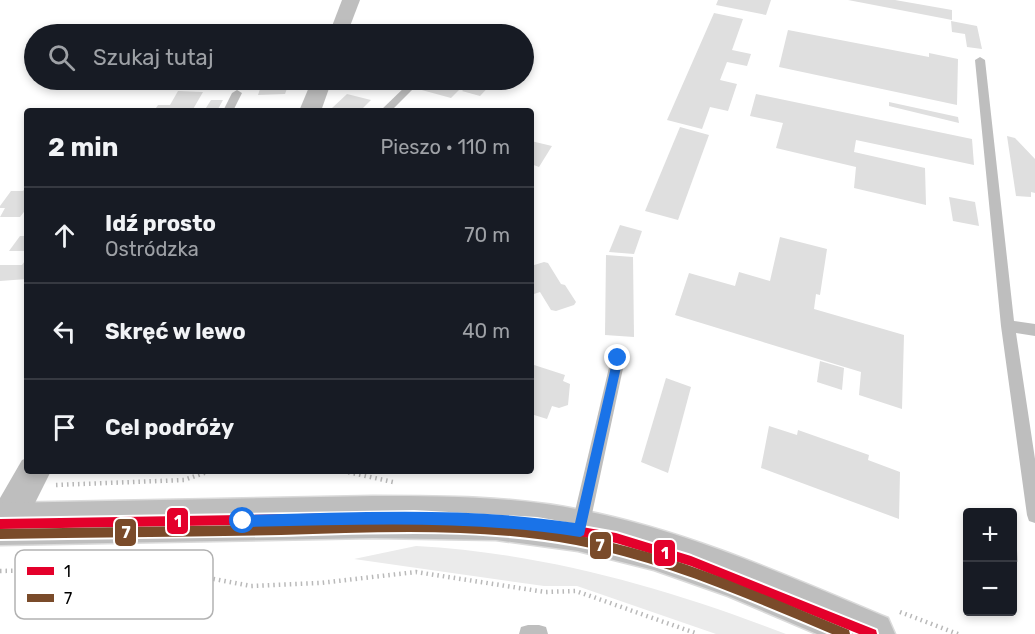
<!DOCTYPE html>
<html lang="pl">
<meta charset="utf-8">
<style>
:root{--surface:#171b24;--page:#242831;--text:#f1f3f6;--muted:#9ea1a6;--line:#363941}
body{margin:0;font-family:Rubik,sans-serif;background:var(--page);color:var(--text)}
.controls{position:absolute;right:18px;bottom:18px;display:grid;overflow:hidden;border-radius:6px;box-shadow:0 3px 9px #0003}
.controls button{width:54px;height:54px;display:grid;place-items:center;padding:0;border:0;border-bottom:2px solid var(--line);background:var(--surface);color:var(--text);font:30px sans-serif}
.stop{position:absolute;width:18px;height:18px;margin:-14px;border:4px solid #1a73e8;border-radius:50%;background:#fff}
.stop.end{background:#1a73e8;border-color:#fff;box-shadow:0 2px 6px #0008}
.list{margin:0;padding:0;list-style:none}
h2{display:flex;justify-content:space-between;align-items:center;height:78px;margin:0;padding:0 24px;font-size:26px}
h2 small{font-size:20px;font-weight:400;color:var(--muted)}
.list li{display:grid;grid-template-columns:39px 1fr auto;gap:18px;align-items:center;box-sizing:border-box;height:96px;padding:0 24px;border-top:2px solid var(--line)}
.list b{display:block;font-size:22px;white-space:nowrap}
.list p{margin:0;font-size:20px;white-space:nowrap;color:var(--muted)}
.list em{font-size:20px;font-style:normal;color:var(--muted)}
.icon{flex:none;width:33px;height:33px;fill:none;stroke:currentColor;stroke-width:2;stroke-linecap:round;stroke-linejoin:round}
.map{position:relative;flex:none;width:1035px;height:634px;overflow:hidden}
.search{position:absolute;background:var(--surface);box-shadow:0 3px 9px #0003;left:24px;top:24px;width:510px;height:66px;display:flex;align-items:center;gap:15px;box-sizing:border-box;padding:0 21px;border-radius:33px;color:var(--muted);font-size:22px}
.panel{position:absolute;background:var(--surface);box-shadow:0 3px 9px #0003;left:24px;top:108px;width:510px;height:366px;border-radius:6px}
.map>svg:first-child{display:block}
.green{fill:#ebebeb}
.building{fill:#dfdfdf}
.lines{fill:none;stroke-linecap:round;stroke-linejoin:round}
.primary-casing{stroke:#dbdbdb;stroke-width:3}
.path{stroke:#b9b9b9;stroke-width:4.5;stroke-dasharray:1.5 4;stroke-linecap:butt}
.lane{fill:#bebebe;fill-rule:evenodd}
.street{fill:#bebebe;fill-rule:evenodd}
.primary{fill:#bebebe;fill-rule:evenodd}
.bus-1-casing{stroke:#fff;stroke-width:4}
.bus-2-casing{stroke:#fff;stroke-width:4}
.bus-1{fill:#e4002b;fill-rule:evenodd}
.bus-2{fill:#7a4b2a;fill-rule:evenodd}
.route{fill:#1a73e8}
.key{fill:#fff;stroke:#b2b2b2;stroke-width:1.5}
.key-label{font-size:16px;fill:#000}
.line-badge{stroke:#fff;stroke-width:2}
.badge-label{font-size:16px;text-anchor:middle;font-weight:bold;fill:#fff}
</style>
<div class="map">
<svg width="1035" height="634" viewBox="0 0 1035 634">
<rect width="100%" height="100%" fill="#fff"/>
<!-- green -->
<path class="green" d="M 416,546 C 544,553 667,588 786,634 L 716,634 L 577,586 L 544,586 L 354,559 Z"/>
<!-- building -->
<g class="building">
<path d="M 718,0 L 771,0 L 766,15 L 716,5 Z"/>
<path d="M 848,0 L 895,0 L 952,10 L 952,20 Z"/>
<path d="M 714,13 L 743,19 L 732,50 L 751,54 L 747,66 L 727,62 L 720,80 L 737,84 L 728,111 L 710,107 L 702,129 L 667,120 Z"/>
<path d="M 951,21 L 977,26 L 982,49 L 967,47 L 965,34 L 952,32 Z"/>
<path d="M 788,30 L 929,57 L 929,53 L 958,59 L 957,105 L 779,67 Z"/>
<path d="M 263,80 L 290,80 L 285,94 L 258,95 Z"/>
<path d="M 428,80 L 446,80 L 464,85 L 451,98 L 418,89 Z"/>
<path d="M 474,80 L 495,80 L 480,96 L 462,91 Z"/>
<path d="M 178,91 L 203,92 L 192,111 L 154,111 L 158,105 L 170,105 Z"/>
<path d="M 347,94 L 371,100 L 360,111 L 331,109 Z"/>
<path d="M 756,94 L 972,139 L 974,165 L 856,140 L 854,152 L 925,168 L 926,205 L 854,188 L 856,167 L 776,148 L 783,123 L 750,116 Z"/>
<path d="M 211,100 L 223,100 L 217,111 L 204,111 Z"/>
<path d="M 889,102 L 958,117 L 959,123 L 889,106 Z"/>
<path d="M 680,127 L 709,135 L 678,220 L 645,211 Z"/>
<path d="M 1007,136 L 1015,138 L 1035,159 L 1035,193 L 1031,192 L 1031,197 L 1016,196 Z"/>
<path d="M 531,141 L 552,146 L 539,167 L 531,164 Z"/>
<path d="M 25,189 L 27,189 L 27,208 L 20,217 L 0,217 L 5,208 L 0,208 L 0,206 L 11,191 L 23,191 Z"/>
<path d="M 949,197 L 975,202 L 979,226 L 953,221 Z"/>
<path d="M 620,225 L 642,231 L 634,254 L 609,252 Z"/>
<path d="M 20,236 L 27,236 L 27,251 L 9,251 Z"/>
<path d="M 780,237 L 827,249 L 820,295 L 816,294 L 814,309 L 904,335 L 902,409 L 859,395 L 861,372 L 675,315 L 689,273 L 735,286 L 739,272 L 770,281 Z"/>
<path d="M 606,255 L 633,257 L 634,337 L 605,335 Z"/>
<path d="M 27,258 L 27,279 L 0,281 L 0,265 L 22,265 Z"/>
<path d="M 544,262 L 548,263 L 561,284 L 565,285 L 576,302 L 574,305 L 556,311 L 551,310 L 540,292 L 531,295 L 531,266 Z"/>
<path d="M 820,361 L 844,368 L 842,390 L 817,382 Z"/>
<path d="M 531,364 L 565,375 L 563,381 L 570,384 L 568,405 L 559,408 L 552,406 L 547,419 L 531,414 Z"/>
<path d="M 666,378 L 691,387 L 668,473 L 641,462 Z"/>
<path d="M 769,426 L 797,435 L 798,430 L 869,455 L 868,460 L 900,472 L 899,519 L 761,468 Z"/>
<path d="M 1012,526 L 1015,527 L 1018,562 L 1012,560 Z"/>
</g>
<g class="lines">
<!-- primary casing -->
<g class="primary-casing">
<path id="primary" d="M 373,496 C 442,496 512,496 581,510 C 688,531 788,576 888,618 L 895,634 L 817,634 L 728,596 L 654,570 L 578,551 L 496,540 L 373,538 L 0,545 L 0,503 Z"/>
</g>
<!-- path -->
<g class="path">
<path d="M 343,471 L 393,482"/>
<path d="M 56,485 L 184,480 L 210,471"/>
<path d="M 0,571 L 156,568 L 251,586 L 320,583 L 416,572 L 545,592 L 576,591 L 698,634"/>
<path d="M 900,612 L 958,634"/>
</g>
<!-- lane -->
<g class="lane">
<path d="M 980,57 L 985,60 L 1014,321 L 1035,324 L 1035,336 L 1016,333 L 1035,459 L 1035,523 L 1029,521 L 1027,515 L 1001,326 L 975,60 Z"/>
<path d="M 408,84 L 416,86 L 391,111 L 380,111 Z"/>
<path d="M 237,90 L 242,93 L 233,111 L 223,111 L 232,93 Z"/>
<path d="M 618,353 L 623,355 L 625,359 L 589,528 L 586,534 L 580,537 L 574,534 L 571,528 L 611,359 L 613,355 Z"/>
<path d="M 528,625 L 539,625 L 546,627 L 548,634 L 519,634 L 521,627 Z"/>
</g>
<!-- street -->
<g class="street">
<path d="M 342,0 L 360,0 L 347,34 L 329,34 Z"/>
<path d="M 312,80 L 332,80 L 321,111 L 299,111 Z"/>
<path d="M 27,458 L 27,471 L 51,471 L 18,537 L 5,542 L 0,540 L 0,498 L 22,460 Z"/>
</g>
<!-- primary -->
<use href="#primary" class="primary"/>
<!-- bus-1 casing -->
<g class="bus-1-casing">
<path id="bus-1" d="M 414,512 L 537,519 L 616,533 L 691,556 L 876,630 L 877,634 L 859,634 L 691,566 L 616,543 L 537,529 L 414,522 L 0,529 L 0,519 Z"/>
</g>
<!-- bus-2 casing -->
<g class="bus-2-casing">
<path id="bus-2" d="M 386,523 C 461,523 535,525 609,542 C 692,561 770,598 849,630 L 850,634 L 832,634 C 749,599 665,562 576,545 C 479,527 379,532 281,535 C 188,537 94,537 0,539 L 0,529 Z"/>
</g>
<!-- bus-1 -->
<use href="#bus-1" class="bus-1"/>
<!-- bus-2 -->
<use href="#bus-2" class="bus-2"/>
</g>
<!-- route -->
<path class="route" d="M 618,354 L 623,358 L 584,535 L 580,537 C 468,519 355,525 243,527 L 238,525 L 237,521 L 243,515 C 354,513 465,506 575,523 L 613,358 Z"/>
<!-- legend -->
<rect x="15" y="550" width="198" height="69" rx="9" class="key"/>
<rect x="27" y="567" width="27" height="8" fill="#e4002b"/>
<rect x="27" y="594" width="27" height="8" fill="#7a4b2a"/>
<g class="key-label">
<text x="64" y="577">1</text>
<text x="64" y="604">7</text>
</g>
<g class="line-badge">
<rect x="166" y="507" width="23" height="28" rx="6" fill="#e4002b"/>
<rect x="114" y="518" width="23" height="29" rx="6" fill="#7a4b2a"/>
<rect x="589" y="531" width="23" height="29" rx="6" fill="#7a4b2a"/>
<rect x="653" y="539" width="23" height="28" rx="6" fill="#e4002b"/>
</g>
<g class="badge-label">
<text x="178" y="527">1</text>
<text x="126" y="538">7</text>
<text x="600" y="551">7</text>
<text x="665" y="559">1</text>
</g>
</svg>
<div class="controls">
<button>+</button>
<button>−</button>
</div>
<div class="stop" style="left:243px;top:521px"></div>
<div class="stop end" style="left:618px;top:358px"></div>
<div class="search"><svg class="icon" aria-label="search" viewBox="0 0 24 24"><circle cx="10" cy="10" r="6"/><path d="M15 15l6 6"/></svg>Szukaj tutaj</div>
<section class="panel">
<h2>2 min<small>Pieszo · 110 m</small></h2>
<ul class="list">
<li><svg class="icon" aria-label="ahead" viewBox="0 0 24 24"><path d="M12 20V5M6 11l6-6 6 6"/></svg><div><b>Idź prosto</b><p>Ostródzka</p></div><em>70 m</em></li>
<li><svg class="icon" aria-label="left" viewBox="0 0 24 24"><path d="M17 20v-9H6M10 6l-5 5 5 5"/></svg><div><b>Skręć w lewo</b></div><em>40 m</em></li>
<li><svg class="icon" aria-label="arrive" viewBox="0 0 24 24"><path d="M6 21V4h12l-3 4 3 4H6"/></svg><div><b>Cel podróży</b></div></li>
</ul>
</section>
</div>
